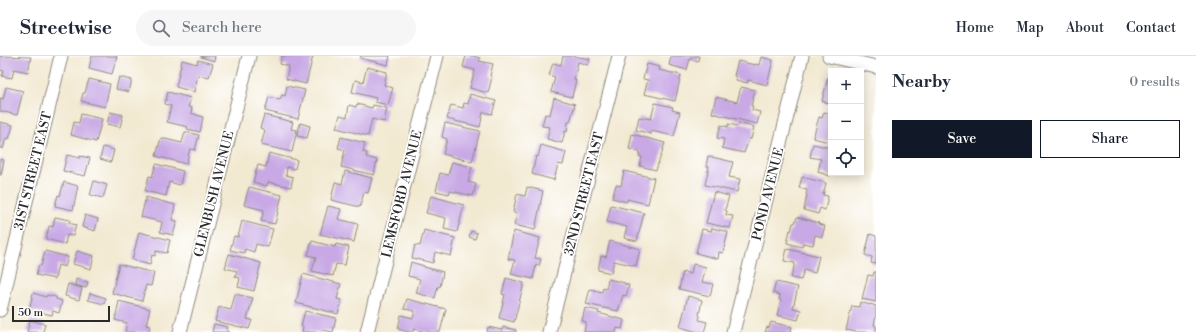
<!DOCTYPE html>
<meta charset="utf-8">
<style>
:root{--surface:#fff;--page:#f6f6f7;--text:#1f2937;--muted:#747a83;--line:#e0e1e3;--accent:#111827}
body{margin:0;font-family:"Libre Bodoni",serif;background:var(--page);color:var(--text)}
.controls{position:absolute;right:12px;top:12px;display:grid;overflow:hidden;border-radius:0px;box-shadow:0 2px 10px #0003}
.controls button{width:36px;height:36px;display:grid;place-items:center;padding:0;border:0;border-bottom:1px solid var(--line);background:var(--surface);color:var(--text);font:20px sans-serif}
.scale{position:absolute;left:12px;bottom:10px;width:98px;box-sizing:border-box;padding-left:4px;border:2px solid #2b2b2b;border-top:0;font-size:11px;line-height:14px;white-space:nowrap;color:#2b2b2b;-webkit-text-stroke:3px #fff;paint-order:stroke}
.list{margin:0;padding:0;list-style:none}
h2{display:flex;justify-content:space-between;align-items:center;height:52px;margin:0;padding:0 16px;font-size:17px}
h2 small{font-size:13px;font-weight:400;color:var(--muted)}
.actions{display:flex;gap:8px;padding:12px 16px}
.actions a{flex:1;padding:9px 0;border:1px solid var(--accent);border-radius:0px;text-align:center;font-size:14px;color:var(--accent)}
.actions .main{background:var(--accent);color:#fff}
.icon{flex:none;width:22px;height:22px;fill:none;stroke:currentColor;stroke-width:2;stroke-linecap:round;stroke-linejoin:round}
.map{position:relative;flex:none;width:876px;height:276px;overflow:hidden}
header{display:flex;align-items:center;gap:24px;box-sizing:border-box;height:56px;padding:0 20px;background:var(--surface);border-bottom:1px solid var(--line)}
header strong{font-size:19px}
nav{display:flex;gap:22px;margin-inline-start:auto;font-size:14px}
.search{width:280px;height:36px;background:var(--page);display:flex;align-items:center;gap:10px;box-sizing:border-box;padding:0 14px;border-radius:22px;color:var(--muted);font-size:15px}
main{display:flex}
aside{flex:1;background:var(--surface)}
.map>svg:first-child{display:block}
.building{fill:#c8a9e5}
.lines{fill:none;stroke-linecap:round;stroke-linejoin:round}
.street-casing{stroke:#8e8a7e;stroke-width:15}
.street{stroke:#fff;stroke-width:13}
.labels{text-anchor:middle;dominant-baseline:central;stroke-width:3.5;stroke-linejoin:round;paint-order:stroke}
.street-label{font-size:13px;fill:#2b2b2b;stroke:#fff}
</style>
<header>
<strong>Streetwise</strong>
<div class="search"><svg class="icon" aria-label="search" viewBox="0 0 24 24"><circle cx="10" cy="10" r="6"/><path d="M15 15l6 6"/></svg>Search here</div>
<nav><a>Home</a><a>Map</a><a>About</a><a>Contact</a></nav>
</header>
<main>
<div class="map">
<svg width="876" height="276" viewBox="0 0 876 276">
<rect width="100%" height="100%" fill="#fff"/>
<filter id="ink" filterUnits="userSpaceOnUse"><feTurbulence type="fractalNoise" baseFrequency=".025" numOctaves="2"/><feDisplacementMap in="SourceGraphic" scale="8" xChannelSelector="R" yChannelSelector="G"/><feConvolveMatrix kernelMatrix="1 2 1 2 8 2 1 2 1" color-interpolation-filters="sRGB"/></filter>
<filter id="wash" filterUnits="userSpaceOnUse"><feTurbulence type="fractalNoise" baseFrequency=".012" numOctaves="4" result="noise"/><feDisplacementMap in="SourceGraphic" scale="16" xChannelSelector="R" yChannelSelector="G"/><feGaussianBlur stdDeviation="0.9" result="paint"/><feColorMatrix in="noise" values="0 0 0 0 0 0 0 0 0 0 0 0 0 0 0 0 0 1.4 0 .05"/><feComposite in="paint" operator="in"/></filter>
<g filter="url(#wash)">
<rect width="100%" height="100%" fill="#f2e9d1"/>
<g id="blocks">
<!-- building -->
<g class="building">
<path d="M 0,0 L 31,1 L 28,16 L 14,13 L 12,22 L 2,20 L 4,15 L 0,14 Z"/>
<path d="M 92,0 L 117,0 L 112,18 L 89,12 Z"/>
<path d="M 201,0 L 215,0 L 214,5 L 201,1 Z"/>
<path d="M 282,0 L 313,0 L 306,28 L 286,23 L 289,10 L 280,8 Z"/>
<path d="M 361,0 L 390,0 L 388,9 L 360,2 Z"/>
<path d="M 466,0 L 473,0 L 480,2 L 479,5 L 493,8 L 490,20 L 492,21 L 488,37 L 470,32 L 475,14 L 463,11 Z"/>
<path d="M 563,0 L 574,0 L 590,3 L 588,9 L 578,6 L 574,24 L 576,24 L 572,41 L 551,36 L 555,21 L 549,19 L 553,7 L 561,9 Z"/>
<path d="M 671,0 L 699,0 L 698,5 L 690,3 L 687,14 L 669,9 Z"/>
<path d="M 761,1 L 773,4 L 767,29 L 748,24 L 747,27 L 736,24 L 736,21 L 734,20 L 738,5 L 755,9 L 755,8 L 759,9 Z"/>
<path d="M 182,4 L 197,8 L 198,4 L 213,8 L 209,21 L 198,19 L 194,36 L 176,31 Z"/>
<path d="M 647,8 L 660,11 L 659,14 L 681,19 L 675,45 L 644,38 L 648,24 L 643,23 Z"/>
<path d="M 367,11 L 387,16 L 384,29 L 393,32 L 388,49 L 375,46 L 376,42 L 352,36 L 355,24 L 363,26 Z"/>
<path d="M 119,21 L 132,24 L 129,36 L 116,33 Z"/>
<path d="M 828,21 L 831,22 L 831,48 L 822,45 Z"/>
<path d="M 89,23 L 110,28 L 105,51 L 81,45 L 83,37 L 85,37 Z"/>
<path d="M 287,30 L 305,34 L 298,63 L 265,55 L 269,41 L 280,44 L 282,39 L 285,40 Z"/>
<path d="M 6,31 L 23,35 L 17,59 L 0,55 L 0,42 L 3,43 Z"/>
<path d="M 741,31 L 755,34 L 751,50 L 753,50 L 752,54 L 760,56 L 757,68 L 712,57 L 716,41 L 737,46 Z"/>
<path d="M 168,36 L 191,42 L 188,51 L 192,52 L 191,57 L 203,61 L 200,76 L 187,73 L 188,71 L 167,66 L 171,50 L 165,48 Z"/>
<path d="M 470,38 L 496,45 L 492,58 L 483,56 L 480,71 L 447,63 L 451,49 L 463,52 L 464,47 L 468,48 Z"/>
<path d="M 554,42 L 575,48 L 570,66 L 568,66 L 567,76 L 565,75 L 562,87 L 547,83 L 550,71 L 542,70 L 545,58 L 550,59 Z"/>
<path d="M 655,47 L 673,51 L 672,54 L 680,56 L 674,80 L 651,75 L 651,78 L 636,74 L 639,61 L 651,63 Z"/>
<path d="M 357,48 L 372,52 L 373,49 L 387,52 L 384,66 L 372,63 L 368,80 L 336,72 L 340,59 L 347,61 L 349,49 L 356,51 Z"/>
<path d="M 110,56 L 123,59 L 120,71 L 107,68 Z"/>
<path d="M 824,56 L 831,58 L 831,83 L 830,82 L 829,86 L 813,82 L 819,61 L 822,62 Z"/>
<path d="M 81,58 L 102,63 L 96,86 L 71,79 L 74,66 L 79,67 Z"/>
<path d="M 264,59 L 293,66 L 291,73 L 297,74 L 292,96 L 261,89 L 265,74 L 260,72 Z"/>
<path d="M 0,66 L 13,69 L 9,83 L 6,82 L 3,93 L 0,92 Z"/>
<path d="M 300,67 L 310,70 L 307,82 L 297,80 Z"/>
<path d="M 445,67 L 480,75 L 472,106 L 443,98 L 447,83 L 442,81 Z"/>
<path d="M 739,67 L 754,71 L 751,83 L 749,83 L 744,97 L 722,92 L 724,83 L 717,82 L 721,69 L 728,71 L 728,68 L 738,70 Z"/>
<path d="M 185,76 L 199,79 L 195,94 L 190,93 L 186,108 L 156,100 L 161,82 L 182,87 Z"/>
<path d="M 632,78 L 665,87 L 656,114 L 640,110 L 642,101 L 639,100 L 640,96 L 629,93 Z"/>
<path d="M 341,81 L 365,87 L 363,96 L 367,97 L 366,101 L 377,104 L 374,119 L 341,111 L 345,94 L 338,92 Z"/>
<path d="M 813,88 L 831,92 L 830,120 L 818,116 L 821,103 L 810,101 Z"/>
<path d="M 541,89 L 566,96 L 563,109 L 558,108 L 554,124 L 532,118 L 536,100 L 538,101 Z"/>
<path d="M 103,91 L 114,94 L 111,106 L 100,103 Z"/>
<path d="M 269,97 L 297,104 L 295,113 L 287,111 L 286,119 L 293,121 L 291,131 L 268,126 L 267,130 L 253,126 L 258,109 L 266,111 Z"/>
<path d="M 67,99 L 80,102 L 80,100 L 90,102 L 85,120 L 63,115 Z"/>
<path d="M 708,100 L 733,106 L 729,121 L 740,123 L 737,136 L 705,129 L 709,110 L 706,110 Z"/>
<path d="M 0,103 L 4,104 L 1,119 L 0,119 Z"/>
<path d="M 452,106 L 472,111 L 468,126 L 476,128 L 473,140 L 450,135 L 449,138 L 436,135 L 440,117 L 448,119 Z"/>
<path d="M 156,108 L 183,115 L 180,129 L 169,126 L 166,140 L 145,135 L 149,120 L 152,121 Z"/>
<path d="M 345,115 L 372,122 L 368,137 L 364,136 L 360,151 L 331,144 L 335,126 L 342,128 Z"/>
<path d="M 624,115 L 654,122 L 648,148 L 627,143 L 627,146 L 612,142 L 616,129 L 621,130 Z"/>
<path d="M 802,121 L 826,127 L 823,139 L 828,140 L 825,154 L 820,152 L 818,158 L 804,154 L 807,139 L 806,138 L 807,134 L 799,132 Z"/>
<path d="M 94,125 L 107,129 L 103,142 L 90,139 Z"/>
<path d="M 64,126 L 78,130 L 73,154 L 55,150 L 58,139 L 60,140 Z"/>
<path d="M 249,131 L 282,139 L 275,168 L 261,165 L 264,154 L 244,149 Z"/>
<path d="M 527,131 L 543,135 L 535,174 L 514,169 L 517,157 L 513,156 L 517,138 L 525,140 Z"/>
<path d="M 714,136 L 729,140 L 725,154 L 727,155 L 726,159 L 733,160 L 730,172 L 706,167 Z"/>
<path d="M 431,140 L 464,149 L 457,176 L 444,173 L 446,162 L 426,157 Z"/>
<path d="M 146,141 L 175,149 L 172,164 L 177,165 L 173,179 L 160,176 L 162,166 L 141,161 Z"/>
<path d="M 611,149 L 644,157 L 637,185 L 624,182 L 627,171 L 607,166 Z"/>
<path d="M 328,150 L 341,153 L 338,163 L 358,168 L 354,186 L 320,178 Z"/>
<path d="M 85,159 L 98,163 L 95,175 L 82,171 Z"/>
<path d="M 55,161 L 70,164 L 69,167 L 76,169 L 73,180 L 67,179 L 65,188 L 46,183 L 49,170 L 53,171 Z"/>
<path d="M 797,161 L 819,167 L 818,168 L 825,170 L 822,181 L 815,179 L 813,189 L 803,187 L 802,191 L 787,187 L 790,174 L 791,175 L 793,167 L 795,167 Z"/>
<path d="M 242,165 L 273,173 L 268,191 L 256,188 L 254,196 L 245,193 L 244,197 L 230,194 L 234,180 L 238,181 Z"/>
<path d="M 712,172 L 728,176 L 723,197 L 719,196 L 718,203 L 696,197 L 702,173 L 711,175 Z"/>
<path d="M 424,174 L 455,182 L 451,200 L 435,196 L 433,207 L 412,202 L 415,189 L 420,190 Z"/>
<path d="M 471,175 L 477,177 L 475,183 L 469,181 Z"/>
<path d="M 514,175 L 540,182 L 535,202 L 541,203 L 539,210 L 536,209 L 533,223 L 511,218 L 515,204 L 508,203 Z"/>
<path d="M 139,176 L 170,184 L 167,197 L 156,195 L 155,200 L 152,199 L 150,209 L 132,204 Z"/>
<path d="M 870,178 L 876,180 L 876,208 L 871,207 L 872,201 L 865,199 Z"/>
<path d="M 312,185 L 335,191 L 336,188 L 349,191 L 345,209 L 336,208 L 333,220 L 312,215 L 316,201 L 308,199 Z"/>
<path d="M 610,185 L 640,193 L 636,210 L 614,205 L 611,217 L 598,214 L 601,200 L 606,201 Z"/>
<path d="M 787,193 L 819,200 L 815,217 L 804,214 L 801,224 L 791,222 L 795,207 L 784,205 Z"/>
<path d="M 45,195 L 68,201 L 65,211 L 58,209 L 55,223 L 36,219 L 39,209 L 41,210 Z"/>
<path d="M 77,195 L 94,200 L 91,213 L 73,208 Z"/>
<path d="M 229,198 L 261,207 L 254,235 L 238,231 L 240,222 L 235,221 L 237,215 L 225,212 Z"/>
<path d="M 411,206 L 424,210 L 424,211 L 443,216 L 440,231 L 438,230 L 435,242 L 416,237 L 420,223 L 408,220 Z"/>
<path d="M 119,208 L 154,217 L 151,230 L 146,229 L 142,245 L 112,237 Z"/>
<path d="M 693,208 L 706,211 L 702,226 L 713,228 L 710,240 L 679,233 L 683,216 L 691,218 Z"/>
<path d="M 874,216 L 876,216 L 876,246 L 862,243 L 868,219 L 873,220 Z"/>
<path d="M 303,218 L 341,228 L 337,243 L 342,244 L 338,258 L 296,247 Z"/>
<path d="M 506,222 L 524,227 L 514,266 L 499,262 L 505,239 L 502,238 Z"/>
<path d="M 76,223 L 88,226 L 86,232 L 75,229 Z"/>
<path d="M 608,223 L 625,227 L 624,228 L 629,229 L 626,240 L 623,239 L 618,255 L 586,248 L 590,233 L 602,236 L 603,232 L 606,233 Z"/>
<path d="M 776,226 L 798,231 L 793,252 L 801,254 L 798,264 L 777,259 L 781,244 L 779,243 L 780,239 L 773,237 Z"/>
<path d="M 68,228 L 82,232 L 79,244 L 65,240 Z"/>
<path d="M 33,237 L 46,241 L 47,239 L 56,241 L 56,243 L 62,245 L 59,257 L 53,255 L 52,259 L 29,254 Z"/>
<path d="M 90,237 L 106,242 L 104,248 L 88,244 Z"/>
<path d="M 235,238 L 253,242 L 247,263 L 252,264 L 249,273 L 215,265 L 219,251 L 231,254 Z"/>
<path d="M 688,240 L 702,244 L 699,259 L 700,260 L 699,264 L 707,266 L 704,276 L 698,276 L 680,271 Z"/>
<path d="M 407,243 L 446,253 L 440,276 L 426,276 L 413,273 L 413,276 L 408,276 L 398,273 L 401,259 L 413,262 L 415,255 L 404,253 Z"/>
<path d="M 119,245 L 150,253 L 146,269 L 150,270 L 149,276 L 125,276 L 127,267 L 115,264 Z"/>
<path d="M 860,246 L 870,249 L 870,248 L 876,250 L 876,260 L 874,269 L 876,270 L 876,276 L 856,276 L 846,274 L 852,250 L 859,251 Z"/>
<path d="M 585,252 L 599,255 L 598,257 L 624,264 L 622,273 L 617,272 L 616,276 L 584,276 L 586,266 L 582,265 Z"/>
<path d="M 305,255 L 336,262 L 333,276 L 322,274 L 321,276 L 302,276 L 303,271 L 301,270 Z"/>
<path d="M 30,264 L 45,268 L 43,276 L 27,276 Z"/>
<path d="M 771,266 L 792,271 L 791,276 L 765,276 L 767,271 L 769,272 Z"/>
<path d="M 214,268 L 228,271 L 227,275 L 230,276 L 212,276 Z"/>
<path d="M 488,271 L 502,274 L 503,271 L 516,274 L 516,276 L 487,276 Z"/>
</g>
</g>
</g>
<g filter="url(#ink)">
<use href="#blocks" fill-opacity="0" stroke="#8e8a7e" stroke-width="1"/>
<g class="lines">
<!-- street casing -->
<g class="street-casing">
<g id="street">
<path d="M 829,0 L 876,11"/>
<path d="M 0,254 L 61,0"/>
<path d="M 180,276 L 249,0"/>
<path d="M 367,276 L 437,0"/>
<path d="M 549,276 L 619,0"/>
<path d="M 733,276 L 802,0"/>
</g>
</g>
<!-- street -->
<use href="#street" class="street"/>
</g>
</g>
<g class="labels">
<!-- street labels -->
<g class="street-label">
<text transform="translate(33 115) rotate(-76)">31ST STREET EAST</text>
<text transform="translate(214 138) rotate(-76)">GLENBUSH AVENUE</text>
<text transform="translate(402 138) rotate(-76)">LEMSFORD AVENUE</text>
<text transform="translate(584 138) rotate(-76)">32ND STREET EAST</text>
<text transform="translate(768 138) rotate(-76)">POND AVENUE</text>
</g>
</g>
</svg>
<div class="controls">
<button>+</button>
<button>−</button>
<button><svg class="icon" aria-label="locate" viewBox="0 0 24 24"><circle cx="12" cy="12" r="6"/><path d="M12 2v4M12 18v4M2 12h4M18 12h4"/></svg></button>
</div>
<div class="scale">50 m</div>
</div>
<aside>
<h2>Nearby<small>0 results</small></h2>
<ul class="list">
</ul>
<div class="actions"><a class="main">Save</a><a>Share</a></div>
</aside>
</main>
